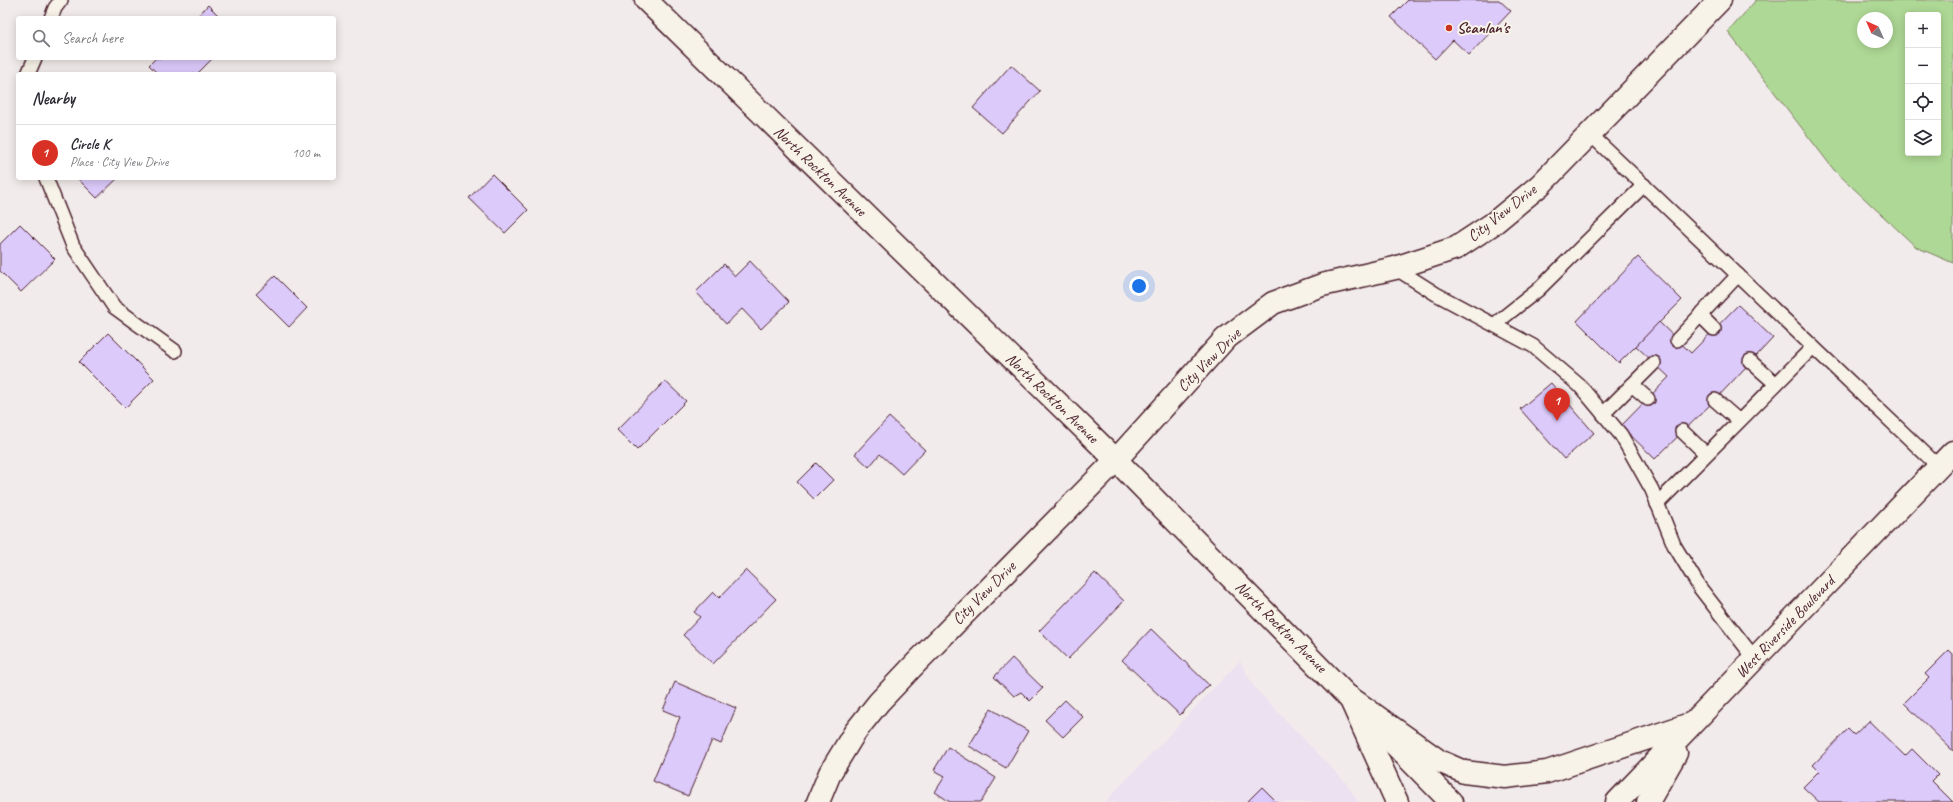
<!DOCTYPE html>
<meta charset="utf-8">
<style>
:root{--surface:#fff;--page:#f2f2f3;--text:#2b2b33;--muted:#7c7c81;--line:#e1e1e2;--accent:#d93025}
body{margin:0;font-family:Caveat,sans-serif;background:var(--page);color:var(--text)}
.controls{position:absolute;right:12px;top:12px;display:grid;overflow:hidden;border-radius:4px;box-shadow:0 2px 10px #0003}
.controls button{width:36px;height:36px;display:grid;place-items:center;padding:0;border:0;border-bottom:1px solid var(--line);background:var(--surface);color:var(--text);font:20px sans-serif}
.compass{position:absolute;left:1857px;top:12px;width:36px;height:36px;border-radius:50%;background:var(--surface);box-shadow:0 2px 10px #0003;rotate:315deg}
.you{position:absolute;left:1139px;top:286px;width:14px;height:14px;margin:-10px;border:3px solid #fff;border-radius:50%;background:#1a73e8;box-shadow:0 0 0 6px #1a73e833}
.badge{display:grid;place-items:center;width:26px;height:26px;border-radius:50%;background:var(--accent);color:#fff;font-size:13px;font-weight:700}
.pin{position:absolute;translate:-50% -33px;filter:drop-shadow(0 1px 2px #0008)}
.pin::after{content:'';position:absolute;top:21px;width:14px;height:12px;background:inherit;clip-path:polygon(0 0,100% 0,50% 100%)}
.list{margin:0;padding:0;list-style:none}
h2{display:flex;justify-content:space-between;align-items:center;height:52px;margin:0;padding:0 16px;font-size:17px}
h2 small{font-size:13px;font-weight:400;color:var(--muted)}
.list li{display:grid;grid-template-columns:26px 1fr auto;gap:12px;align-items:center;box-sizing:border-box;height:56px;padding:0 16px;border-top:1px solid var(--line)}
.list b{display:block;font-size:15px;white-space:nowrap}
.list p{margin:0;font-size:13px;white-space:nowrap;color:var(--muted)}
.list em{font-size:13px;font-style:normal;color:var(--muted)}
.icon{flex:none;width:22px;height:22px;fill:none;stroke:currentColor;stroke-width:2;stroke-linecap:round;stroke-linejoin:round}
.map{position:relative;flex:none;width:1953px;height:802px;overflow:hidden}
.search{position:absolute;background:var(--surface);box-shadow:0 2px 10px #0003;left:16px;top:16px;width:320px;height:44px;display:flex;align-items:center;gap:10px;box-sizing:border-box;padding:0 14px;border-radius:4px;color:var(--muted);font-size:15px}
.panel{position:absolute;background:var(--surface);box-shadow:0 2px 10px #0003;left:16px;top:72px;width:320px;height:108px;border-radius:4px}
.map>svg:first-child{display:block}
.built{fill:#ebe1f0}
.green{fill:#aed895;stroke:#7c7c60;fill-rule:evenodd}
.building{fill:#dccafb;stroke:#4a1f2b}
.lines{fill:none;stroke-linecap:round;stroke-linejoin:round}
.service-casing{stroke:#4a1f2b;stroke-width:16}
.minor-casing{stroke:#4a1f2b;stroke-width:25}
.tertiary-casing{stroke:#4a1f2b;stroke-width:25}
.primary-casing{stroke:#4a1f2b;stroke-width:25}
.service{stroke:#f7f3e8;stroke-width:13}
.minor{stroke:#f7f3e8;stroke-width:22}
.tertiary{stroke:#f7f3e8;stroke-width:22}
.primary{stroke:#f7f3e8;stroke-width:22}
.poi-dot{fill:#c8321e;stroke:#f7f3e8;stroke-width:1.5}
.labels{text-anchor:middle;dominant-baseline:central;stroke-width:4;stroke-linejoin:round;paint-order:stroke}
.poi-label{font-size:16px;font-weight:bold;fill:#4a1f2b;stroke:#f7f3e8;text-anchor:start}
.street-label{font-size:16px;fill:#4a1f2b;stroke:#f7f3e8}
</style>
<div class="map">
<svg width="1953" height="802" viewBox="0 0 1953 802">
<rect width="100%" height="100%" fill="#f2ebec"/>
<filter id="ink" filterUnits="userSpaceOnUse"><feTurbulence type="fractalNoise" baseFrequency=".025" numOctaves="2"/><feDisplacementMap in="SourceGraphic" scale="8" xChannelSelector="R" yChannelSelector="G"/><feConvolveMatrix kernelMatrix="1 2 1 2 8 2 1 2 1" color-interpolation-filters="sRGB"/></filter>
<g filter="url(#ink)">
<!-- built -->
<path class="built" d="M 1240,661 L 1254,687 L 1346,783 L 1358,802 L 1105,802 Z"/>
<!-- green -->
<path class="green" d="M 1756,0 L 1953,0 L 1953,263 L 1916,247 L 1834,170 L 1728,32 ZM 1908,15 L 1938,15 L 1938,153 L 1908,153 ZM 1863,18 L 1887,18 L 1887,42 L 1863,42 Z"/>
<!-- building -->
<g class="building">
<path d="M 1408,0 L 1499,0 L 1511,11 L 1469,55 L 1453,40 L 1435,59 L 1391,17 Z"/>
<path d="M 208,5 L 221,18 L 196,18 Z"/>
<path d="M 156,58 L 213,58 L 197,74 L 158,74 L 149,65 Z"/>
<path d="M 1011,65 L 1040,91 L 1002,133 L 973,108 Z"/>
<path d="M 492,174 L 528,210 L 505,233 L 469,198 Z"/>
<path d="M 77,178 L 118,178 L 97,198 Z"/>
<path d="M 20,224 L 55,259 L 21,292 L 0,271 L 0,244 Z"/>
<path d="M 1638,257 L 1682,300 L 1619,363 L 1577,321 Z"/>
<path d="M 750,261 L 789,302 L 761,329 L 742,309 L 726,324 L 696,292 L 724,264 L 735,276 Z"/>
<path d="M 275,276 L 307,308 L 289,327 L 256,294 Z"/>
<path d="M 1738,305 L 1773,338 L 1715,400 L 1655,459 L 1621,426 L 1669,377 L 1636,346 L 1659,322 L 1691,353 Z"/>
<path d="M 108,333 L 154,379 L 125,408 L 79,362 Z"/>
<path d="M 665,381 L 686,401 L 637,450 L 617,430 Z"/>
<path d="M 1551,383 L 1594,433 L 1564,459 L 1520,409 Z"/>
<path d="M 889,417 L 925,450 L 902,474 L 880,454 L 869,467 L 855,454 Z"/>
<path d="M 816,463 L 833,480 L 814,499 L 797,482 Z"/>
<path d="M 746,570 L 776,599 L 713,664 L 683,635 L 700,617 L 694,612 L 713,592 L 719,598 Z"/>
<path d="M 1095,573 L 1124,601 L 1068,659 L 1039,631 Z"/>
<path d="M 1151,629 L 1209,685 L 1180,715 L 1122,660 Z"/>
<path d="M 1949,650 L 1953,654 L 1953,751 L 1904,703 L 1929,678 L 1925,674 Z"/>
<path d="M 1012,658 L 1043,688 L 1030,701 L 1021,692 L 1014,696 L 994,677 Z"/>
<path d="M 675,682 L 736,708 L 721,744 L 712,740 L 688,796 L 653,781 L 680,717 L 663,710 Z"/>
<path d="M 1065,700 L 1083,717 L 1063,737 L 1045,720 Z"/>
<path d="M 991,709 L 1028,731 L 1006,768 L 969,746 Z"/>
<path d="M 1869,721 L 1905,756 L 1912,749 L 1938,775 L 1932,781 L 1953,802 L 1819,802 L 1803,787 L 1819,771 L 1813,765 L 1848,729 L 1854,735 Z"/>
<path d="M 948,747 L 996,778 L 981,802 L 950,802 L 935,792 L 945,776 L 934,770 Z"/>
<path d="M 1262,787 L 1277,802 L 1247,802 Z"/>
</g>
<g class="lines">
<!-- service casing -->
<g class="service-casing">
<g id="service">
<path d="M 51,18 L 55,8 L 61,0"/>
<path d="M 28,74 L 35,58"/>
<path d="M 1590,134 L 1939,467"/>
<path d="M 46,178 L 73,246 L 114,307 L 175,351"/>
<path d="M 1395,268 L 1436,294 L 1533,346 L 1580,386 L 1621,435 L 1652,490 L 1674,545 L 1700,588 L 1755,659"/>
<path d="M 1700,315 L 1714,329"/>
<path d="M 1495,324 L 1538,290 L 1644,185"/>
<path d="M 1677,340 L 1738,275"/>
<path d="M 1750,361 L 1776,384"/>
<path d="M 1632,385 L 1648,399"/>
<path d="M 1715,400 L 1739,421"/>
<path d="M 1603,414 L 1654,363"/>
<path d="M 1682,431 L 1706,454"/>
<path d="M 1657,504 L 1813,347"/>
</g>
</g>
<!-- minor casing -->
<g class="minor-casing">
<path id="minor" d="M 818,802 L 830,773 L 855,732 L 879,702 L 917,662 L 1116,460 L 1225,339 L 1273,303 L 1322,285 L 1395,268 L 1456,248 L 1494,223 L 1540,185 L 1720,0"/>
</g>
<!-- tertiary casing -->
<g class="tertiary-casing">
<path id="tertiary" d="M 646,0 L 1116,460 L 1451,802"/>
</g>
<!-- primary casing -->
<g class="primary-casing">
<g id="primary">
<path d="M 1349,697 L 1439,761 L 1464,772 L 1505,777 L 1547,772 L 1690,724"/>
<path d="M 1350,698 L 1397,802"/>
<path d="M 1617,802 L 1953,452"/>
<path d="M 1648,802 L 1676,753"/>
</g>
</g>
<!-- service -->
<use href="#service" class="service"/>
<!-- minor -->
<use href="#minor" class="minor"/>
<!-- tertiary -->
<use href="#tertiary" class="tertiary"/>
<!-- primary -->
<use href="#primary" class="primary"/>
</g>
</g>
<!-- markers -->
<circle class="poi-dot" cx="1449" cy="28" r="4"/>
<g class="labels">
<!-- poi labels -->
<g class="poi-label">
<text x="1457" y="28">Scanlan's</text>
</g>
<!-- street labels -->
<g class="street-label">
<text transform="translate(820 171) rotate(44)">North Rockton Avenue</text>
<text transform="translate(1502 213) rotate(-38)">City View Drive</text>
<text transform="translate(1209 360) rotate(-45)">City View Drive</text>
<text transform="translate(1052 398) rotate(44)">North Rockton Avenue</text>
<text transform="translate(984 593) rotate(-45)">City View Drive</text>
<text transform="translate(1281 627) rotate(45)">North Rockton Avenue</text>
<text transform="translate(1785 627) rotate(-46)">West Riverside Boulevard</text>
</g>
</g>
</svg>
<div class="controls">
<button>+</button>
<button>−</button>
<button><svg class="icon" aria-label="locate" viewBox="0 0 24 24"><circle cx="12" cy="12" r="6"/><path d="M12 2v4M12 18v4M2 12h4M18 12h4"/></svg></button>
<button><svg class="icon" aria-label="layers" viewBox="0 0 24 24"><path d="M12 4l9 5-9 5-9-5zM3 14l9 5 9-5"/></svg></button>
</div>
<svg class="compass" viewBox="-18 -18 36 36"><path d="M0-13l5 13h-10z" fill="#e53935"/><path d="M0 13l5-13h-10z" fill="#7c7c81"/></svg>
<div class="you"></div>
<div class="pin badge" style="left:1557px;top:421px">1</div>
<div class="search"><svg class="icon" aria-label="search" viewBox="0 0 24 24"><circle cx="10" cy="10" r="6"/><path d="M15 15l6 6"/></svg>Search here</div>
<section class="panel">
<h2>Nearby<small></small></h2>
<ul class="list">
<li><span class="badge">1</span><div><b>Circle K</b><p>Place · City View Drive</p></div><em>100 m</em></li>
</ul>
</section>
</div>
